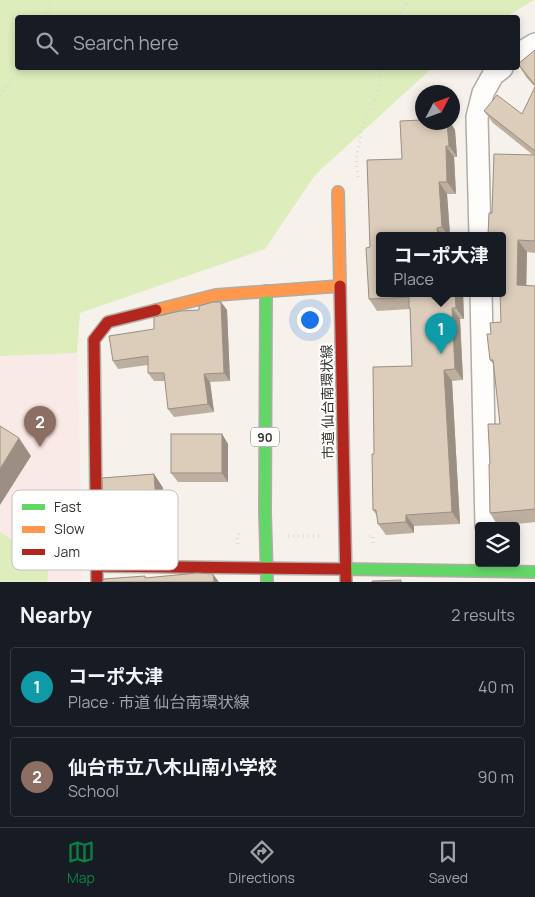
<!DOCTYPE html>
<meta charset="utf-8">
<style>
:root{--surface:#171b24;--page:#242831;--text:#f1f3f6;--muted:#9ea1a6;--line:#363941;--accent:#0b8043}
body{margin:0;font-family:Manrope,"Noto Sans JP",sans-serif;background:var(--page);color:var(--text)}
.controls{position:absolute;right:15px;bottom:15px;display:grid;overflow:hidden;border-radius:5px;box-shadow:0 2px 8px #0003}
.controls button{width:45px;height:45px;display:grid;place-items:center;padding:0;border:0;border-bottom:1px solid var(--line);background:var(--surface);color:var(--text);font:25px sans-serif}
.compass{position:absolute;left:415px;top:85px;width:45px;height:45px;border-radius:50%;background:var(--surface);box-shadow:0 2px 8px #0003;rotate:49deg}
.you{position:absolute;left:309px;top:319px;width:18px;height:18px;margin:-12px;border:4px solid #fff;border-radius:50%;background:#1a73e8;box-shadow:0 0 0 8px #1a73e833}
.badge{display:grid;place-items:center;width:32px;height:32px;border-radius:50%;background:var(--accent);color:#fff;font-size:16px;font-weight:700}
.pin{position:absolute;translate:-50% -41px;filter:drop-shadow(0 1px 2px #0008)}
.pin::after{content:'';position:absolute;top:26px;width:18px;height:15px;background:inherit;clip-path:polygon(0 0,100% 0,50% 100%)}
.popup{position:absolute;left:376px;top:232px;width:130px;height:65px;box-sizing:border-box;display:grid;place-content:center;border-radius:5px;background:var(--surface);filter:drop-shadow(0 1px 4px #0005);font-size:16px;white-space:nowrap;color:var(--muted)}
.popup b{font-size:19px;color:var(--text)}
.popup::after{content:'';position:absolute;left:50%;top:100%;margin-left:-10px;border:10px solid transparent;border-top-color:var(--surface)}
.list{margin:0;padding:0;list-style:none}
h2{display:flex;justify-content:space-between;align-items:center;height:65px;margin:0;padding:0 20px;font-size:21px}
h2 small{font-size:16px;font-weight:400;color:var(--muted)}
.list li{display:grid;grid-template-columns:32px 1fr auto;gap:15px;align-items:center;box-sizing:border-box;height:80px;margin:0 10px 10px;padding:0 10px;border:1px solid var(--line);border-radius:5px}
.list b{display:block;font-size:19px;white-space:nowrap}
.list p{margin:0;font-size:16px;white-space:nowrap;color:var(--muted)}
.list em{font-size:16px;font-style:normal;color:var(--muted)}
.icon{flex:none;width:28px;height:28px;fill:none;stroke:currentColor;stroke-width:2;stroke-linecap:round;stroke-linejoin:round}
.map{position:relative;flex:none;width:535px;height:582px;overflow:hidden}
.search{position:absolute;background:var(--surface);box-shadow:0 2px 8px #0003;left:15px;right:15px;top:15px;height:55px;display:flex;align-items:center;gap:12px;box-sizing:border-box;padding:0 18px;border-radius:5px;color:var(--muted);font-size:19px}
.sheet{height:245px;background:var(--surface)}
nav{display:flex;justify-content:space-around;align-items:center;box-sizing:border-box;height:70px;border-top:1px solid var(--line);background:var(--surface);font-size:14px;color:var(--muted)}
nav a{display:grid;justify-items:center;gap:2px}
nav .on{color:var(--accent)}
.map>svg:first-child{display:block}
.education{fill:#f9e9e7}
.green{fill:#ddedbc}
.lines{fill:none;stroke-linecap:round;stroke-linejoin:round}
.street-casing{stroke:#b0aca6;stroke-width:24}
.fast-casing{stroke:#b0aca6;stroke-width:14}
.slow-casing{stroke:#b0aca6;stroke-width:14}
.jam-casing{stroke:#b0aca6;stroke-width:14}
.path{stroke:#dcdad8;stroke-width:3;stroke-dasharray:1 4;stroke-linecap:butt}
.street{stroke:#fefdfc;stroke-width:21}
.fast{stroke:#63d668;stroke-width:11}
.slow{stroke:#ff974d;stroke-width:11}
.jam{stroke:#b3261e;stroke-width:11}
.wall{fill:#bdafa0}
.shaded-wall{fill:#9a8f82}
.building{fill:#dcccba;stroke:#9a8f82}
.labels{text-anchor:middle;dominant-baseline:central;stroke-width:4;stroke-linejoin:round;paint-order:stroke}
.shield{fill:#fff;stroke:#73716d;stroke-width:1}
.shield-label{font-size:12px;font-weight:bold;fill:#37342f}
.street-label{font-size:14px;fill:#37342f;stroke:#fff}
.key{fill:#fff;stroke:#c3c2c1;stroke-width:1}
.key-label{font-size:14px;fill:#37342f}
</style>
<div class="map">
<svg width="535" height="582" viewBox="0 0 535 582">
<rect width="100%" height="100%" fill="#f6f1ea"/>
<!-- education -->
<path class="education" d="M 77,353 L 82,537 L 81,582 L 0,582 L 0,356 Z"/>
<!-- green -->
<g class="green">
<path d="M 0,0 L 534,0 L 504,18 L 18,18 L 18,68 L 432,68 L 315,175 L 265,249 L 80,313 L 77,353 L 0,356 Z"/>
<path d="M 0,532 L 49,564 L 47,582 L 0,582 Z"/>
</g>
<g class="lines">
<!-- street casing -->
<g class="street-casing">
<g id="street">
<path d="M 518,54 L 535,44"/>
<path d="M 480,235 L 477,117 L 483,93 L 493,75 L 502,68"/>
<path d="M 481,293 L 486,526"/>
</g>
</g>
<!-- fast casing -->
<g class="fast-casing">
<g id="fast">
<path d="M 266,291 L 265,513 L 267,582"/>
<path d="M 343,569 L 535,572"/>
</g>
</g>
<!-- slow casing -->
<g class="slow-casing">
<path id="slow" d="M 156,310 L 216,295 L 340,286 L 338,192"/>
</g>
<!-- jam casing -->
<g class="jam-casing">
<g id="jam">
<path d="M 340,286 L 346,582"/>
<path d="M 96,566 L 343,569"/>
<path d="M 97,582 L 94,340 L 108,322 L 156,310"/>
</g>
</g>
<!-- path -->
<g class="path">
<path d="M 45,18 L 52,0"/>
<path d="M 399,18 L 408,0"/>
<path d="M 0,95 L 21,68"/>
<path d="M 358,177 L 356,159 L 364,121 L 379,89 L 381,68"/>
<path d="M 288,536 L 322,536"/>
<path d="M 369,536 L 373,536 L 373,546"/>
<path d="M 238,544 L 237,536 L 241,531"/>
</g>
<!-- street -->
<use href="#street" class="street"/>
<!-- fast -->
<use href="#fast" class="fast"/>
<!-- slow -->
<use href="#slow" class="slow"/>
<!-- jam -->
<use href="#jam" class="jam"/>
</g>
<!-- wall -->
<g class="wall">
<path d="M 535,50 L 535,87 L 526,77 L 518,64 Z"/>
<path d="M 535,87 L 535,253 L 527,252 L 526,285 L 535,286 L 535,522 L 498,526 L 490,513 L 490,464 L 500,424 L 494,365 L 490,360 L 491,334 L 501,322 L 502,235 L 492,213 L 533,155 L 493,123 L 484,111 L 522,114 Z"/>
<path d="M 422,122 L 450,122 L 455,130 L 457,157 L 454,157 L 456,194 L 447,194 L 450,235 L 380,235 L 380,293 L 463,293 L 464,319 L 460,319 L 463,380 L 452,381 L 460,524 L 414,526 L 414,533 L 386,535 L 378,524 L 377,516 L 373,510 L 374,454 L 412,366 L 410,309 L 377,311 L 369,299 L 370,247 L 402,159 Z"/>
<path d="M 221,302 L 227,310 L 230,381 L 210,382 L 214,412 L 174,417 L 168,409 L 165,381 L 154,381 L 148,373 L 148,365 L 118,369 L 113,361 L 199,310 Z"/>
<path d="M 222,434 L 228,444 L 228,482 L 178,482 L 171,473 Z"/>
<path d="M 154,474 L 163,488 L 166,530 L 113,534 L 104,520 Z"/>
</g>
<!-- shaded-wall -->
<g class="shaded-wall">
<path d="M 447,122 L 450,122 L 455,130 L 457,157 L 449,146 Z"/>
<path d="M 446,146 L 454,157 L 456,194 L 447,182 Z"/>
<path d="M 439,182 L 447,194 L 450,235 L 448,235 L 442,227 Z"/>
<path d="M 437,228 L 442,235 L 438,235 Z"/>
<path d="M 518,240 L 527,252 L 526,298 L 517,285 Z"/>
<path d="M 455,293 L 463,293 L 464,319 L 456,308 Z"/>
<path d="M 221,302 L 227,310 L 230,381 L 224,373 Z"/>
<path d="M 452,308 L 460,319 L 463,380 L 455,369 Z"/>
<path d="M 444,370 L 452,381 L 460,524 L 452,512 Z"/>
<path d="M 204,374 L 210,382 L 214,412 L 208,404 Z"/>
<path d="M 222,434 L 228,444 L 228,482 L 222,473 Z"/>
<path d="M 19,438 L 31,456 L 0,505 L 0,469 Z"/>
<path d="M 154,474 L 163,488 L 166,530 L 157,516 Z"/>
<path d="M 406,515 L 414,526 L 414,533 L 406,522 Z"/>
<path d="M 213,574 L 219,582 L 214,582 Z"/>
</g>
<!-- building -->
<g class="building">
<path d="M 535,50 L 535,85 L 518,64 Z"/>
<path d="M 535,87 L 535,151 L 484,111 L 497,95 L 522,114 Z"/>
<path d="M 422,120 L 422,122 L 447,122 L 449,146 L 446,146 L 447,182 L 439,182 L 442,227 L 437,228 L 438,235 L 380,235 L 380,293 L 455,293 L 456,308 L 452,308 L 455,369 L 444,370 L 452,512 L 406,515 L 406,522 L 378,524 L 376,510 L 373,510 L 372,454 L 374,454 L 373,367 L 412,366 L 410,308 L 409,308 L 409,297 L 369,299 L 366,248 L 370,247 L 367,160 L 402,159 L 400,121 Z"/>
<path d="M 494,154 L 535,155 L 535,241 L 518,240 L 517,285 L 535,286 L 535,509 L 490,513 L 489,464 L 490,464 L 488,424 L 500,424 L 493,360 L 490,360 L 487,334 L 491,334 L 490,323 L 501,322 L 500,293 L 502,293 L 502,235 L 488,235 L 489,213 L 492,213 Z"/>
<path d="M 213,302 L 221,302 L 224,373 L 204,374 L 208,404 L 168,409 L 164,373 L 148,373 L 148,356 L 113,361 L 109,336 L 154,329 L 154,317 L 180,311 L 199,310 L 199,306 Z"/>
<path d="M 0,426 L 19,438 L 0,469 Z"/>
<rect x="171" y="434" width="51" height="39"/>
<path d="M 154,474 L 157,516 L 104,520 L 102,478 Z"/>
<path d="M 197,573 L 213,574 L 214,582 L 102,582 L 104,579 L 145,576 L 145,578 Z"/>
<path d="M 401,580 L 401,582 L 372,582 L 372,581 Z"/>
</g>
<g class="labels">
<!-- shield labels -->
<rect class="shield" x="251" y="427.5" width="28" height="19" rx="4"/>
<g class="shield-label">
<text x="265" y="437">90</text>
</g>
<!-- street labels -->
<g class="street-label">
<text transform="translate(327 402) rotate(-91)">市道 仙台南環状線</text>
</g>
</g>
<!-- legend -->
<rect x="12" y="490" width="166" height="80" rx="8" class="key"/>
<rect x="22" y="504" width="23" height="6" fill="#63d668"/>
<rect x="22" y="526" width="23" height="7" fill="#ff974d"/>
<rect x="22" y="549" width="23" height="6" fill="#b3261e"/>
<g class="key-label">
<text x="54" y="512">Fast</text>
<text x="54" y="534">Slow</text>
<text x="54" y="557">Jam</text>
</g>
</svg>
<div class="controls">
<button><svg class="icon" aria-label="layers" viewBox="0 0 24 24"><path d="M12 4l9 5-9 5-9-5zM3 14l9 5 9-5"/></svg></button>
</div>
<svg class="compass" viewBox="-18 -18 36 36"><path d="M0-13l5 13h-10z" fill="#e53935"/><path d="M0 13l5-13h-10z" fill="#9ea1a6"/></svg>
<div class="you"></div>
<div class="pin badge" style="left:441px;top:354px;background:#0f9aa8">1</div>
<div class="popup"><b>コーポ大津</b>Place</div>
<div class="pin badge" style="left:40px;top:447px;background:#8d6e63">2</div>
<div class="search"><svg class="icon" aria-label="search" viewBox="0 0 24 24"><circle cx="10" cy="10" r="6"/><path d="M15 15l6 6"/></svg>Search here</div>
</div>
<section class="sheet">
<h2>Nearby<small>2 results</small></h2>
<ul class="list">
<li><span class="badge" style="background:#0f9aa8">1</span><div><b>コーポ大津</b><p>Place · 市道 仙台南環状線</p></div><em>40 m</em></li>
<li><span class="badge" style="background:#8d6e63">2</span><div><b>仙台市立八木山南小学校</b><p>School</p></div><em>90 m</em></li>
</ul>
</section>
<nav>
<a class="on"><svg class="icon" aria-label="map" viewBox="0 0 24 24"><path d="M3 6l6-2 6 2 6-2v14l-6 2-6-2-6 2zM9 4v14M15 6v14"/></svg>Map</a>
<a><svg class="icon" aria-label="directions" viewBox="0 0 24 24"><path d="M12 3l9 9-9 9-9-9zM9 14v-3h6M13 9l2 2-2 2"/></svg>Directions</a>
<a><svg class="icon" aria-label="saved" viewBox="0 0 24 24"><path d="M7 4h10v16l-5-4-5 4z"/></svg>Saved</a>
</nav>
